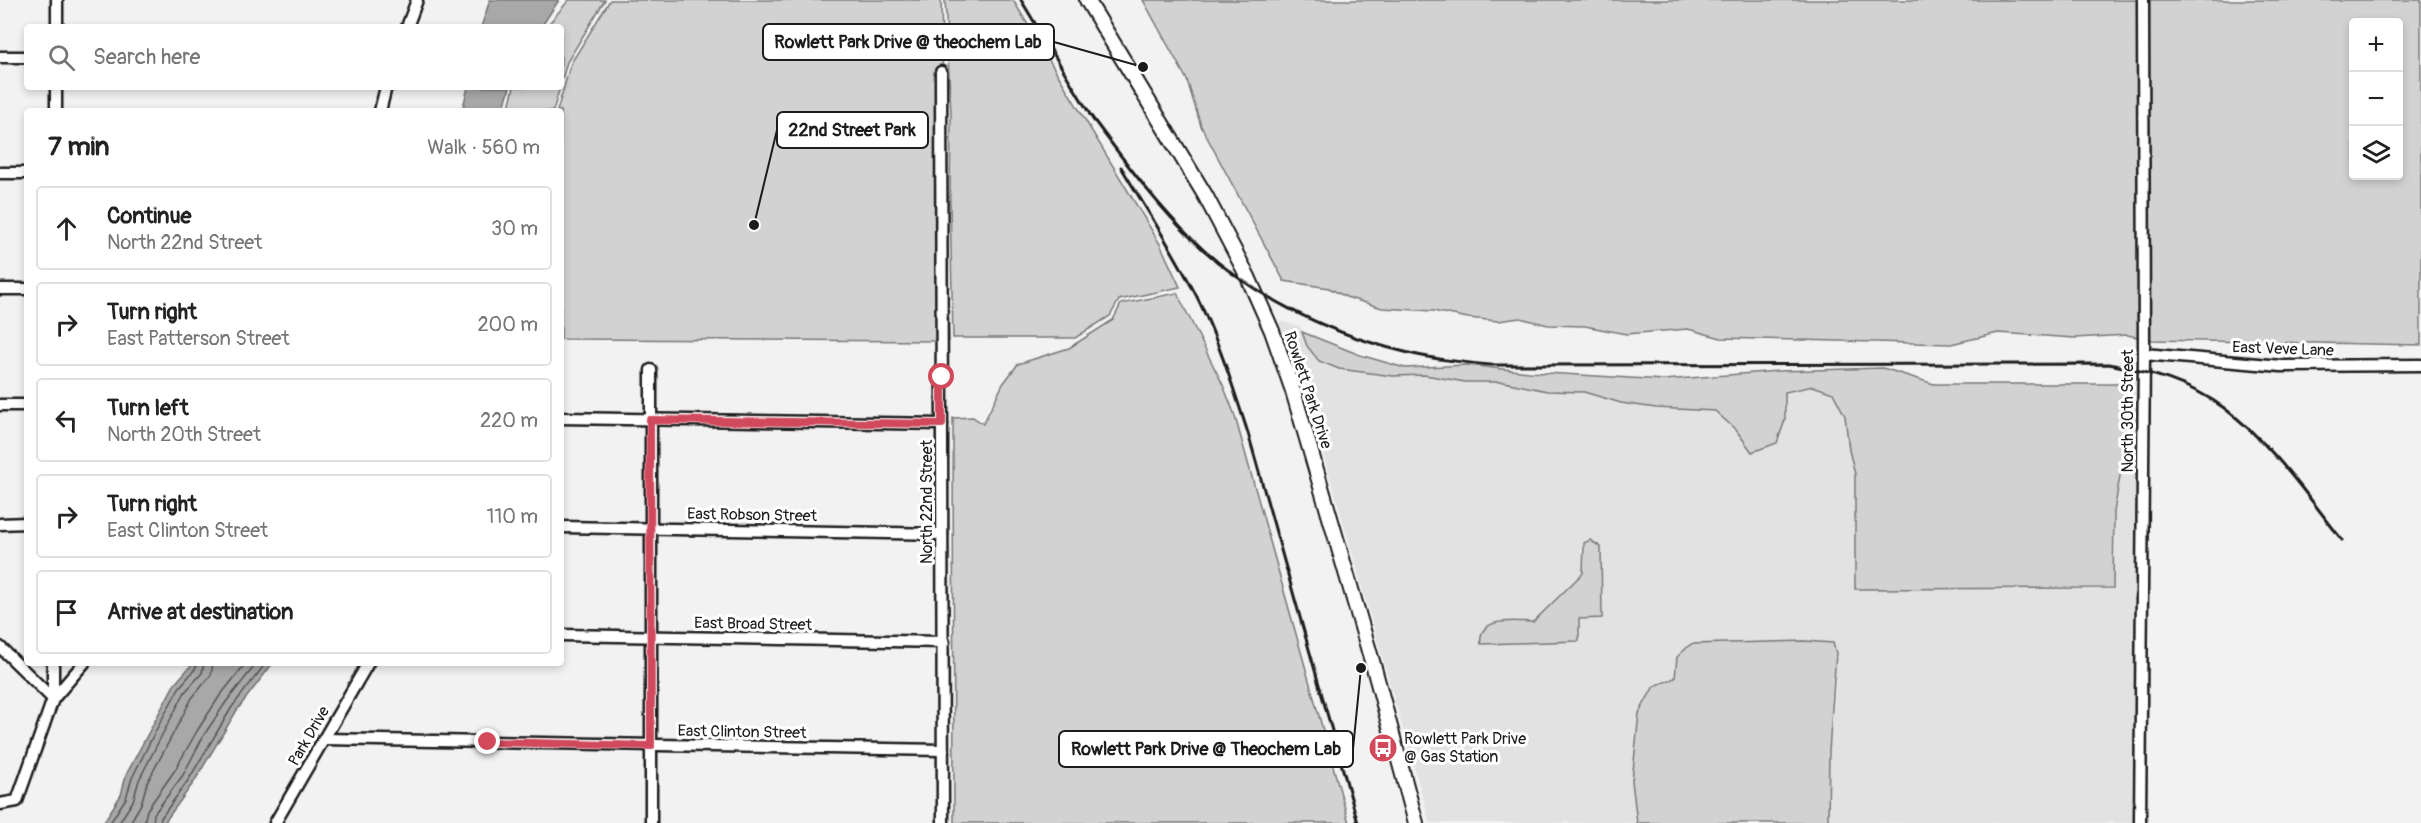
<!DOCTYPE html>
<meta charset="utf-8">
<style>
:root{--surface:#fff;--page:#f2f2f2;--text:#222;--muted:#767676;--line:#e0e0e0}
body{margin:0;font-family:Pangolin,sans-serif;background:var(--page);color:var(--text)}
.controls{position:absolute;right:18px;top:18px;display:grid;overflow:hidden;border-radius:6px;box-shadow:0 3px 9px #0003}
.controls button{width:54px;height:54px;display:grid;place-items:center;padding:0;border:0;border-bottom:2px solid var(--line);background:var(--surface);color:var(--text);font:30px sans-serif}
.stop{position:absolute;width:18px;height:18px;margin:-14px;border:4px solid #d1495b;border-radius:50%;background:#fff}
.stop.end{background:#d1495b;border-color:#fff;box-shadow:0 2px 6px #0008}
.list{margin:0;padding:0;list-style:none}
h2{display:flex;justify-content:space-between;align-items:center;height:78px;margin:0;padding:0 24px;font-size:26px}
h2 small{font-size:20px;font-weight:400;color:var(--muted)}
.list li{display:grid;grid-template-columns:39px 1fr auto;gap:18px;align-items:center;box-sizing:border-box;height:84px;margin:0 12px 12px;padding:0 12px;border:2px solid var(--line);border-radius:6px}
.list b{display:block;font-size:22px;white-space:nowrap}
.list p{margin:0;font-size:20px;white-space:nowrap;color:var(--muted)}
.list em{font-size:20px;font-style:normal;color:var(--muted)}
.icon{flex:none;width:33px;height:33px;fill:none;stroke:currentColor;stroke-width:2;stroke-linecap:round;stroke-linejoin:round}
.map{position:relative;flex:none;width:2421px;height:823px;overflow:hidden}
.search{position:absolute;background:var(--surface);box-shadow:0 3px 9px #0003;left:24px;top:24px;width:540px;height:66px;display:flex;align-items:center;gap:15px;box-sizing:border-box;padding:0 21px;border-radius:6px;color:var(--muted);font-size:22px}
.panel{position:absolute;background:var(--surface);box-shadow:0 3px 9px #0003;left:24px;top:108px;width:540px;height:558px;border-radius:6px}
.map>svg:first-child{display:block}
.built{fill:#e2e2e2;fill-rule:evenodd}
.green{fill:#d2d2d2;stroke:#777;stroke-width:1.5;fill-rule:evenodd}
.water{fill:#a8a8a8;stroke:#707070;stroke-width:1.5}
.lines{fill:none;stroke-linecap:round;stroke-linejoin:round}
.shore{stroke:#545454;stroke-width:1.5}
.minor-casing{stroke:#1c1c1c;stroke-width:15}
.tertiary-casing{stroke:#1c1c1c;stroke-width:18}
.minor{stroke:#fff;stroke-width:10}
.tertiary{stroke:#fff;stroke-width:14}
.rail{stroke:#1c1c1c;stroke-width:3}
.route{stroke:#d1495b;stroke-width:8}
.labels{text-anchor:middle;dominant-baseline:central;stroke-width:6;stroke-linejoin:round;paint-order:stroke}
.street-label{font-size:16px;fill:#1c1c1c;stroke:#fff}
.poi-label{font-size:16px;fill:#1c1c1c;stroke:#fff;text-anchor:start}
.leader{fill:none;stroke:#1c1c1c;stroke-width:2}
.callout-dot{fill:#1c1c1c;stroke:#fff;stroke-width:2}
.callout{fill:#fff;stroke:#1c1c1c;stroke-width:2}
.callout-label{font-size:18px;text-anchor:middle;font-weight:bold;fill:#1c1c1c}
</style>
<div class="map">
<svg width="2421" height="823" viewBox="0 0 2421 823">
<rect width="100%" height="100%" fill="#f2f2f2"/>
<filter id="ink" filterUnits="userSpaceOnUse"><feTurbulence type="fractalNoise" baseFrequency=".0167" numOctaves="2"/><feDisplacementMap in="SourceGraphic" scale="12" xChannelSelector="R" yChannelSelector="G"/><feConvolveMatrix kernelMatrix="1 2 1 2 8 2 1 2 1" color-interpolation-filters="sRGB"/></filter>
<g filter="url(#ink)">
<!-- built -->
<path class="built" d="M 1279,321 L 1300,326 L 1307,346 L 1339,369 L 1393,376 L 1425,375 L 1465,382 L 1504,382 L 1547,391 L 1584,392 L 1621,403 L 1656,408 L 1715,411 L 1736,430 L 1752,452 L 1785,420 L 1784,392 L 1813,386 L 1833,393 L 1845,416 L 1849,450 L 1855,474 L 1855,589 L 2115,559 L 2114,512 L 2123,457 L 2126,384 L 2138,381 L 2135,823 L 1828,823 L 1829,751 L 1836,682 L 1833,643 L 1804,641 L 1725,645 L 1675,678 L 1632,781 L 1637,823 L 1430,823 L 1336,497 L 1301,382 ZM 1582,547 L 1601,585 L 1602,618 L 1483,631 L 1512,620 L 1533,622 L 1583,573 Z"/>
<!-- green -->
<g class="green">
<path d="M 569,0 L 605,0 L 567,62 L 561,83 L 561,27 L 546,27 Z"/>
<path d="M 610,0 L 941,0 L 949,341 L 561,339 L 561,111 L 557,111 L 571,63 Z"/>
<path d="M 945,0 L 1013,0 L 1160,244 L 1180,287 L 1119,300 L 1110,316 L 1075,338 L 953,338 L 950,204 L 951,114 Z"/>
<path d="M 1143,0 L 2421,0 L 2421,345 L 2152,340 L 2127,335 L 2075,338 L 1998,333 L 1951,344 L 1721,338 L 1688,329 L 1626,334 L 1585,326 L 1548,325 L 1520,318 L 1498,321 L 1468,318 L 1433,311 L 1382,308 L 1346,297 L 1329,288 L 1284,281 L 1201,126 L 1187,80 ZM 2354,22 L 2398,22 L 2398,176 L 2354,176 Z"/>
<path d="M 514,87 L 560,87 L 553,111 L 508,111 Z"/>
<path d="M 1177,293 L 1223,385 L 1234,413 L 1349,823 L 954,823 L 953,418 L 973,417 L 983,424 L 1003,384 L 1018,364 L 1069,348 L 1113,320 L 1121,304 Z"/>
<path d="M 1302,332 L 1360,355 L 1405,368 L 1467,365 L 1529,372 L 1664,380 L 1778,371 L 1883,368 L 1934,384 L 2126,384 L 2123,458 L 2114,512 L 2113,588 L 1855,589 L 1855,474 L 1849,450 L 1845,416 L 1833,393 L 1813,386 L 1785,392 L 1785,420 L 1777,443 L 1752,452 L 1736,430 L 1715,411 L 1656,408 L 1621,403 L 1584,392 L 1547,391 L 1504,382 L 1465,382 L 1425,375 L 1393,376 L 1339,369 L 1319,361 L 1307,346 Z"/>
<path d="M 1590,540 L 1601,547 L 1602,618 L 1579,619 L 1579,641 L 1481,644 C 1477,616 1515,621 1533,622 L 1583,573 L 1584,543 Z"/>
<path d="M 1804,641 L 1833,643 L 1836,653 L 1829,751 L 1828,823 L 1637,823 L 1632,781 L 1639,713 L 1654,686 L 1675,678 L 1677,657 L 1691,644 Z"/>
</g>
<!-- water -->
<g class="water">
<path d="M 490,0 L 559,0 L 541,27 L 481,27 Z"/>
<path d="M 468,87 L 510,87 L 503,111 L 462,111 Z"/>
<path d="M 193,663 L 273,663 L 237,710 L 194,782 L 164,823 L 103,823 L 121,795 L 126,775 L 174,685 Z"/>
</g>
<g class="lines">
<!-- shore -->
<g class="shore">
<path d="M 110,823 L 126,798 L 132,778 L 155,732 L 179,688 L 195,669 L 197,663"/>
<path d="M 119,823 L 133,801 L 139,780 L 162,735 L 185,692 L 202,673 L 204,663"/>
<path d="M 130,823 L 141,804 L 147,783 L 192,698 L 211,675 L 213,663"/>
<path d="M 144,823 L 147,810 L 175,770 L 197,731 L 219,697 L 246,663"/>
<path d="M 153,823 L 154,814 L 183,775 L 204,735 L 226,702 L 257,663"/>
<path d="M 160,823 L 161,818 L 189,779 L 232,707 L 266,663"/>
</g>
<!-- minor casing -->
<g class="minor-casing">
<g id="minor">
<path d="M 57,27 L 57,0"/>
<path d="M 407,27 L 417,0"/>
<path d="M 0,57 L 27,57"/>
<path d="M 941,72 L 943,823"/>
<path d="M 56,111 L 56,87"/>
<path d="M 380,111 L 386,87"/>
<path d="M 0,173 L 27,173"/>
<path d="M 0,289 L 27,289"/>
<path d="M 2144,354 L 2281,366 L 2421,365"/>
<path d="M 651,370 L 651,823"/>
<path d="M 0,405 L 27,405"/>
<path d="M 561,418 L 942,424"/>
<path d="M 0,524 L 27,523"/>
<path d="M 561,527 L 942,534"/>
<path d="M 561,635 L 944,642"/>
<path d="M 0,647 L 53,699"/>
<path d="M 53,699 L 53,663"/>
<path d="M 324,739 L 943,750"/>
<path d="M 0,804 L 17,801 L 53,699 L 84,663"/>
<path d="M 275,823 L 368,663"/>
<path d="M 2140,823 L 2144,354 L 2143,0"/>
</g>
</g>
<!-- tertiary casing -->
<g class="tertiary-casing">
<path id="tertiary" d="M 1087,0 L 1205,195 L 1248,277 L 1272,331 L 1293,391 L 1374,668 L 1416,823"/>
</g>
<!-- minor -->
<use href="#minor" class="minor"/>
<!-- tertiary -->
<use href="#tertiary" class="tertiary"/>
<!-- rail -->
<g class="rail">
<path d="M 1021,0 L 1094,121"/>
<path d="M 1090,115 C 1122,157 1153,201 1191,238 C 1247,294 1325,332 1401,351 C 1430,359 1460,362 1490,365 L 2109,364 C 2149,372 2191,383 2224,408 C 2271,443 2306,494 2342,540"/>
<path d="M 1121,167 C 1148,212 1177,256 1200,303 C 1220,345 1234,390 1248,433 L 1358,823"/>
</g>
</g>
</g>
<g class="lines" filter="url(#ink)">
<!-- route -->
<path class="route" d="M 488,742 L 651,746 L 650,420 L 942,424 L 942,377"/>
</g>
<!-- icons -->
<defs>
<g id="bus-disc" transform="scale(1.5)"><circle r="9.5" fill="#d1495b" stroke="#fff"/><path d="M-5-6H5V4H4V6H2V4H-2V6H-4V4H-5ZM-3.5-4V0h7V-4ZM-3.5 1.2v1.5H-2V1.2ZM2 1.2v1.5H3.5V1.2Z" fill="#fff"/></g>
</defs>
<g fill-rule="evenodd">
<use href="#bus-disc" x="1383" y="748"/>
</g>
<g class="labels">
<!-- street labels -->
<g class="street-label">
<text transform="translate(2283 349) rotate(2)">East Veve Lane</text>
<text transform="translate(1308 390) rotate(72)">Rowlett Park Drive</text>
<text transform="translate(2128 411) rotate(-90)">North 30th Street</text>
<text transform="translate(927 502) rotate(-90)">North 22nd Street</text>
<text transform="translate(752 515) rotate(1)">East Robson Street</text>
<text transform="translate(753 624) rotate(1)">East Broad Street</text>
<text transform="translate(742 732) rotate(1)">East Clinton Street</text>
<text transform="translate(309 736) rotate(-60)">Park Drive</text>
</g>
<!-- poi labels -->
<g class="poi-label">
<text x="1404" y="739">Rowlett Park Drive<tspan x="1404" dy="18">@ Gas Station</tspan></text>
</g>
</g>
<!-- callouts -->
<path class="leader" d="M1143 67L1054 42M754 225L777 130M1361 668L1353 749"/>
<g class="callout-dot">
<circle cx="1143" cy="67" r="6"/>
<circle cx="754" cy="225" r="6"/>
<circle cx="1361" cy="668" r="6"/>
</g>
<g class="callout">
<rect x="763" y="24" width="291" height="36" rx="6"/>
<rect x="777" y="112" width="151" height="36" rx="6"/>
<rect x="1059" y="731" width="294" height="36" rx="6"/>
</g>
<g class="callout-label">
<text x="908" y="48">Rowlett Park Drive @ theochem Lab</text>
<text x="852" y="136">22nd Street Park</text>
<text x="1206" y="755">Rowlett Park Drive @ Theochem Lab</text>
</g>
</svg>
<div class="controls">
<button>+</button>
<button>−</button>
<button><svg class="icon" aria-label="layers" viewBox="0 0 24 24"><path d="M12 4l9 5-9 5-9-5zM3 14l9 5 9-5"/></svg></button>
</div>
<div class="stop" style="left:942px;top:377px"></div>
<div class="stop end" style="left:488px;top:742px"></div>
<div class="search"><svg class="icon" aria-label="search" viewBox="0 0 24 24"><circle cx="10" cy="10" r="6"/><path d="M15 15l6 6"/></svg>Search here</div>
<section class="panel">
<h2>7 min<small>Walk · 560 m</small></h2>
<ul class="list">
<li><svg class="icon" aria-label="ahead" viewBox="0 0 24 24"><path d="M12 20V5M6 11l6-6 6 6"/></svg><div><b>Continue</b><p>North 22nd Street</p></div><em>30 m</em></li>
<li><svg class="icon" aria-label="right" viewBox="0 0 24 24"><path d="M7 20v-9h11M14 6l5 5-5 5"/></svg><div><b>Turn right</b><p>East Patterson Street</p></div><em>200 m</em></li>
<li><svg class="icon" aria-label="left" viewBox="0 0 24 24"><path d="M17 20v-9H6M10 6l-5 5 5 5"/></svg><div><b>Turn left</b><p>North 20th Street</p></div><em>220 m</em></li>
<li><svg class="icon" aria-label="right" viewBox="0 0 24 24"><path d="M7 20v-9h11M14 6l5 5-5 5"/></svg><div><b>Turn right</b><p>East Clinton Street</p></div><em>110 m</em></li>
<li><svg class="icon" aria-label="arrive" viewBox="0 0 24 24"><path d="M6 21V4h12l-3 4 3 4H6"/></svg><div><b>Arrive at destination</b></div></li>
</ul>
</section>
</div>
